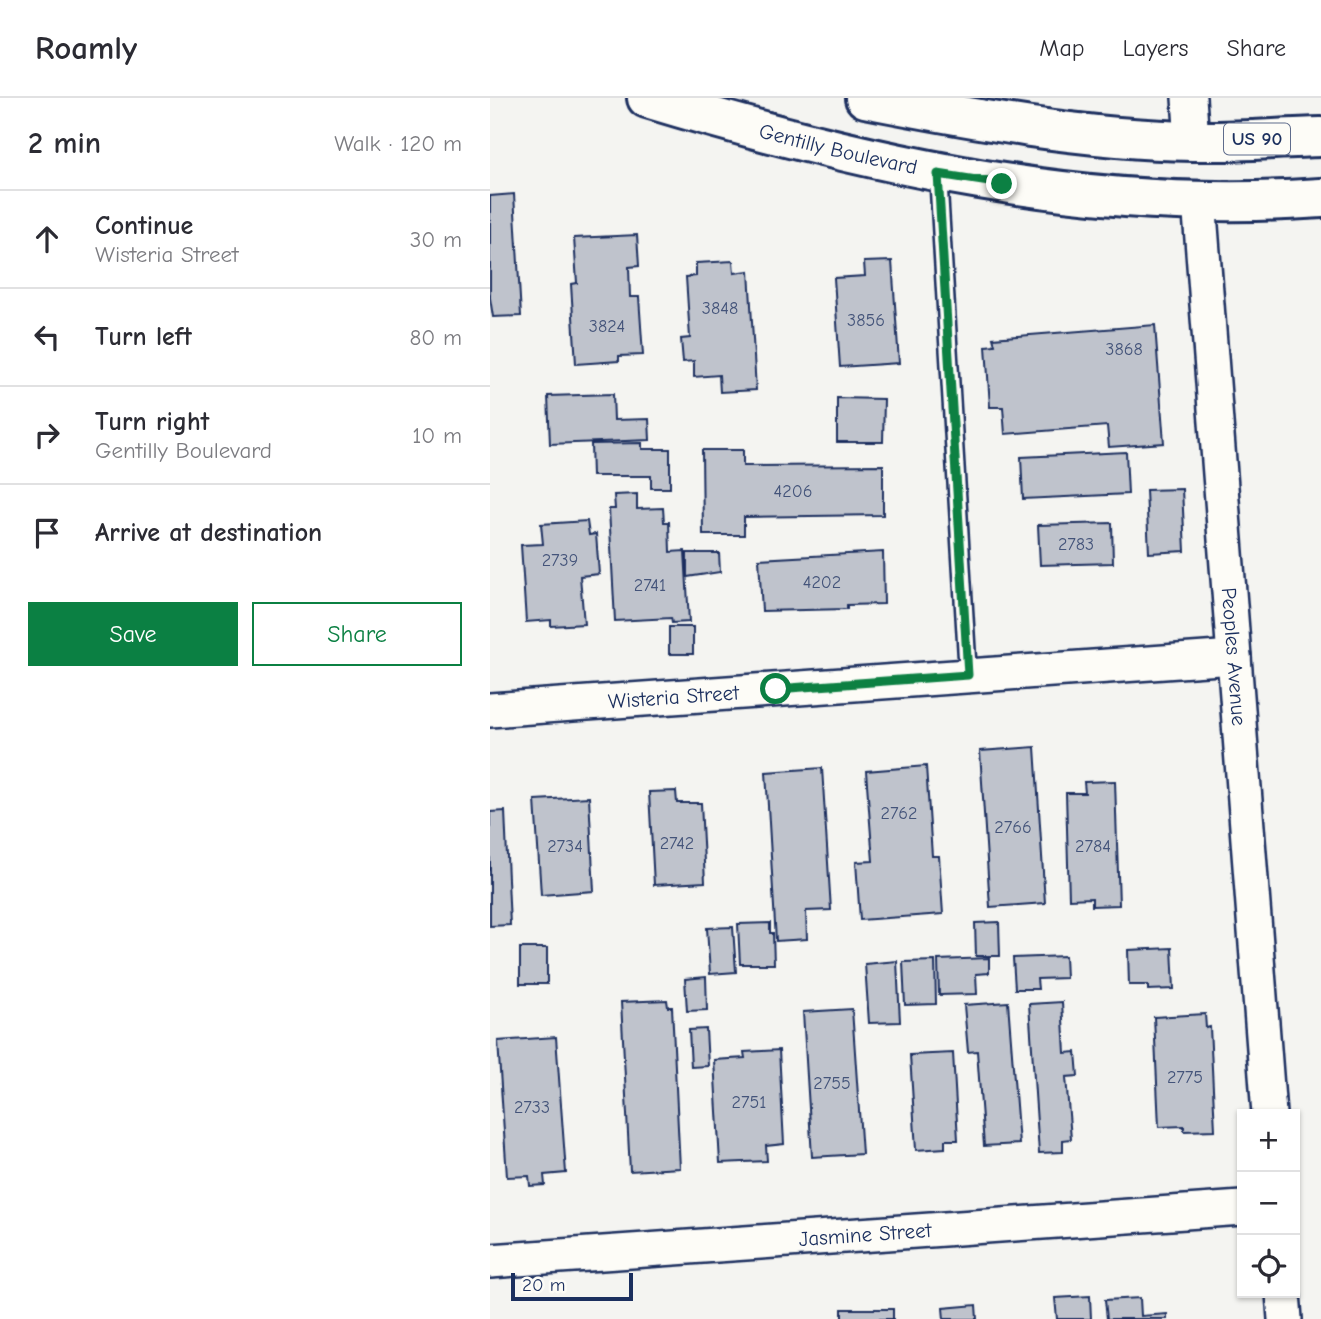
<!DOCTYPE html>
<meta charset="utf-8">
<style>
:root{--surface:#fff;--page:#f2f2f3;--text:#2b2b33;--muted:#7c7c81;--line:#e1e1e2;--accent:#0b8043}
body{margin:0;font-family:"Comic Neue",sans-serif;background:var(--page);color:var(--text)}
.controls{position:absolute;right:21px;bottom:21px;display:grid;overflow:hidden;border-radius:0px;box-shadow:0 2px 5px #0004}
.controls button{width:63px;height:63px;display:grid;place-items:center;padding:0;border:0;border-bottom:2px solid var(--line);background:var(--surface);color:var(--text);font:35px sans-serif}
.scale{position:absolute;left:21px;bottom:18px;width:122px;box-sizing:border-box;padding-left:7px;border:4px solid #1b2f5e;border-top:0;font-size:19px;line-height:24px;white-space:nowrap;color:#1b2f5e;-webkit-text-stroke:5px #fdfcf7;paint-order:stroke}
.stop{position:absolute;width:21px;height:21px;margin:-16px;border:5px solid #0b8043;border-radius:50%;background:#fff}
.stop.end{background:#0b8043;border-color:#fff;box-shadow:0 2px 7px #0008}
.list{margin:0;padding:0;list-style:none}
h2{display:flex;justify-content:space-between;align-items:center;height:91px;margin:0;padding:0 28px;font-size:30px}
h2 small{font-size:23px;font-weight:400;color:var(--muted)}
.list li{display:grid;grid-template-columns:46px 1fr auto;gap:21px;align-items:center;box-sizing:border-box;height:98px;padding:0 28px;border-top:2px solid var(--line)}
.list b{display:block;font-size:26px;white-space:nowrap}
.list p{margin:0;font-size:23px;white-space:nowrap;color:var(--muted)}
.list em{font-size:23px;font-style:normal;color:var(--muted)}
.actions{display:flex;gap:14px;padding:21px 28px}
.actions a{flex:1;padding:16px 0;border:2px solid var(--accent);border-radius:0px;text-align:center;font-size:24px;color:var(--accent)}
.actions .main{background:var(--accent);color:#fff}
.icon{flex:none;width:38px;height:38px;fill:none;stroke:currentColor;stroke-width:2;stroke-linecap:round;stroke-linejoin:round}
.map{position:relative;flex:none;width:831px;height:1221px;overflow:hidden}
header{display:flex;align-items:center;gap:42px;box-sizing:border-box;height:98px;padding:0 35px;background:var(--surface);border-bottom:2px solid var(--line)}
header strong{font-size:33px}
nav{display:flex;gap:38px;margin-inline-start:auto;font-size:24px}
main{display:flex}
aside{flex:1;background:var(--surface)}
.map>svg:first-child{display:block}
.building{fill:#bfc3cc;stroke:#1b2f5e;stroke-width:2}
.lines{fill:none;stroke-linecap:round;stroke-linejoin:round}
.lane-casing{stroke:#1b2f5e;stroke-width:21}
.street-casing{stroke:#1b2f5e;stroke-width:38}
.primary-casing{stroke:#1b2f5e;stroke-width:44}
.lane{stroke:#fdfcf7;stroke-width:16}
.street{stroke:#fdfcf7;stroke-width:33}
.primary{stroke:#fdfcf7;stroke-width:38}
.route{stroke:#0b8043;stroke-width:9}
.labels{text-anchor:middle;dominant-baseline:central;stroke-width:7;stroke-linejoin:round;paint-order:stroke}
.number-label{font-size:18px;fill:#44547a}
.shield{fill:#fdfcf7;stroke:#5f6c8c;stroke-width:2}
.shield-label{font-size:19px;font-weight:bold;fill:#1b2f5e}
.street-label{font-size:21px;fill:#1b2f5e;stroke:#fdfcf7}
</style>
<header>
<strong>Roamly</strong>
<nav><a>Map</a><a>Layers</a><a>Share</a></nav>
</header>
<main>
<aside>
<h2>2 min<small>Walk · 120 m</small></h2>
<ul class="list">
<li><svg class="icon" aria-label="ahead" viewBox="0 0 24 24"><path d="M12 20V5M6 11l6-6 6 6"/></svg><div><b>Continue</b><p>Wisteria Street</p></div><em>30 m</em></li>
<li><svg class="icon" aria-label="left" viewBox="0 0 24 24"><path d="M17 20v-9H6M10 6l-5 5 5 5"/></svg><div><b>Turn left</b></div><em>80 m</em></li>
<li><svg class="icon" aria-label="right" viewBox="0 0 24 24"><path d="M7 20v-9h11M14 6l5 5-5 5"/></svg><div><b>Turn right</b><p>Gentilly Boulevard</p></div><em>10 m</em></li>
<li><svg class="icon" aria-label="arrive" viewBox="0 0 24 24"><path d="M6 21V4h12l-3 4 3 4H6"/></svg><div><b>Arrive at destination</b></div></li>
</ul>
<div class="actions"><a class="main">Save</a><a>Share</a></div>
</aside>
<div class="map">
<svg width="831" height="1221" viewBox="0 0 831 1221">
<rect width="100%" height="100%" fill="#f4f4f1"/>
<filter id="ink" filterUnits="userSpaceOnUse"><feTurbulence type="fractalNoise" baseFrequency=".0143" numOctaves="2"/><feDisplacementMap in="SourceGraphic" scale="14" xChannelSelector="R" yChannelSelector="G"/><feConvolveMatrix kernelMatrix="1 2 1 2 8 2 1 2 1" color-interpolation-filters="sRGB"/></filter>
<g filter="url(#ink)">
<!-- building -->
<g class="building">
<path d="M 24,96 L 31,218 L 3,219 L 0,200 L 0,98 Z"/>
<path d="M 147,137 L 149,168 L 139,169 L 140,199 L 149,199 L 153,257 L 129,258 L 129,263 L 86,266 L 81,186 L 87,185 L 84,140 Z"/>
<path d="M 243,163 L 244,175 L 259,173 L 266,292 L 230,294 L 229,277 L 204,279 L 204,263 L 193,264 L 191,241 L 200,240 L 196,179 L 206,178 L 206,165 Z"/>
<path d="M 402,163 L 409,265 L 350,269 L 344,180 L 375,178 L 374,164 Z"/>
<path d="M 665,227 L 674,345 L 619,349 L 617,328 L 515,336 L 513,309 L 500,309 L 496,248 L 505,247 L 503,240 Z"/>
<path d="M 123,296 L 124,322 L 159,321 L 160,342 L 60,346 L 58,298 Z"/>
<path d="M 347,300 L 394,301 L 393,344 L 347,344 Z"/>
<path d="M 152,345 L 152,351 L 180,351 L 180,390 L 161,390 L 161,378 L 102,378 L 101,346 Z"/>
<path d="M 212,352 L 253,352 L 253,368 L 393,367 L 393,417 L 254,419 L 254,437 L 213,437 Z"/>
<path d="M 636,354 L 638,396 L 533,401 L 531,359 Z"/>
<path d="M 692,391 L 695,453 L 659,455 L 656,392 Z"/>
<path d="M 147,396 L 147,411 L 173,410 L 174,424 L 179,424 L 180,454 L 195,453 L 199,524 L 182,525 L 181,520 L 125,523 L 119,411 L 125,411 L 124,397 Z"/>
<path d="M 97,423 L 99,437 L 106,436 L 109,476 L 90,478 L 94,526 L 61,528 L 61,522 L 36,524 L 31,447 L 53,446 L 51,426 Z"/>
<path d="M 622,425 L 623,465 L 550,467 L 548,427 Z"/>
<path d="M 393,454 L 394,506 L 357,507 L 357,511 L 272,513 L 269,461 Z"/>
<path d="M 197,455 L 229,455 L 230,474 L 197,479 Z"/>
<rect x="179" y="529" width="24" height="27"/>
<path d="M 545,649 L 555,805 L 500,809 L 490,653 Z"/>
<path d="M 436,668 L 442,758 L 449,758 L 453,816 L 370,822 L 366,764 L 383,763 L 376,673 Z"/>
<path d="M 332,670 L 341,812 L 316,813 L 317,841 L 286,843 L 276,674 Z"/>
<path d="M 625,683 L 629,807 L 602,808 L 602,800 L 579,801 L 576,695 L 595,695 L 594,684 Z"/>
<path d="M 186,693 L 187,705 L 211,705 L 215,784 L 164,787 L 159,694 Z"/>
<path d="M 99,699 L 104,793 L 51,797 L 45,702 Z"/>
<path d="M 15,713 L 20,827 L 0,828 L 0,714 Z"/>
<path d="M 509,824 L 510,858 L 486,858 L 485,825 Z"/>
<path d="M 280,825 L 280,835 L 283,835 L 284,866 L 250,866 L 248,826 Z"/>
<path d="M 243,829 L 246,874 L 220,876 L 217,830 Z"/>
<rect x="30" y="850" width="27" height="36"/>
<path d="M 682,850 L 684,891 L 658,892 L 658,887 L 639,887 L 638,852 Z"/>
<path d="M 575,858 L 576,880 L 547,881 L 548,891 L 525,891 L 523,860 Z"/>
<path d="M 499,860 L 499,875 L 486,876 L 487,896 L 449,897 L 448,862 Z"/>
<path d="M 407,863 L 410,924 L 379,925 L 375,866 Z"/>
<path d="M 445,863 L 446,906 L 415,907 L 413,864 Z"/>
<path d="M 216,879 L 217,912 L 197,913 L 195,881 Z"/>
<path d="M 177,902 L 178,909 L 182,909 L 190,1070 L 140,1073 L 131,904 Z"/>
<path d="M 518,904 L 529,1046 L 494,1048 L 487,953 L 478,954 L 474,907 Z"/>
<path d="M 572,904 L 575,955 L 586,954 L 588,978 L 576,979 L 581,1041 L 573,1042 L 573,1054 L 549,1055 L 539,906 Z"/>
<path d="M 362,911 L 372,1056 L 322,1059 L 313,914 Z"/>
<path d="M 715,916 L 716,930 L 720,929 L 725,1032 L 694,1033 L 694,1028 L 669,1029 L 664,919 Z"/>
<path d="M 216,931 L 218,968 L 201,969 L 199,932 Z"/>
<path d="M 66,939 L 76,1075 L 54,1077 L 55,1087 L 40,1088 L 39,1078 L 17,1079 L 8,943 Z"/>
<path d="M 289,952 L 294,1046 L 276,1048 L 277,1063 L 230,1065 L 224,962 L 255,960 L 254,954 Z"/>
<path d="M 463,955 L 468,1042 L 455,1042 L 455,1050 L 426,1052 L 420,957 Z"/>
<path d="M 600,1198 L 601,1221 L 567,1221 L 565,1200 Z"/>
<path d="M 650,1200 L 651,1218 L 677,1216 L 677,1221 L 617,1221 L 615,1202 Z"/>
<path d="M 486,1207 L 487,1221 L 454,1221 L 453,1210 Z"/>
<rect x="352" y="1211" width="51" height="10"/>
</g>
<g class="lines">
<!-- lane casing -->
<g class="lane-casing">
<path id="lane" d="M 448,76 L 478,577"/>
</g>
<!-- street casing -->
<g class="street-casing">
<g id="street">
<path d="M 699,0 L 702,43"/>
<path id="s1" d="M 709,102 L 779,1016"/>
<path id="s2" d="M 0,612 L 744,559"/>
<path id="s3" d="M 0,1163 L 752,1110"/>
<path d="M 793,1195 L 795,1221"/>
</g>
</g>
<!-- primary casing -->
<g class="primary-casing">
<g id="primary">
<path id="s4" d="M 157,0 C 376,66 601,117 831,100"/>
<path d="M 375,0 C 483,21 593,41 703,43 C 746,44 789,40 831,39"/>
</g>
</g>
<!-- lane -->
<use href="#lane" class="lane"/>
<!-- street -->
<use href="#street" class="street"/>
<!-- primary -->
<use href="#primary" class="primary"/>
</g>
</g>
<g class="lines" filter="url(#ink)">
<!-- route -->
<path class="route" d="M 286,591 L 478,577 L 448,76 L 512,86"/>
</g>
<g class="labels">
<!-- number labels -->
<g class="number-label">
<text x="230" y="210">3848</text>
<text x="376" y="222">3856</text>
<text x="117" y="228">3824</text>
<text x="634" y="251">3868</text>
<text x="303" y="393">4206</text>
<text x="586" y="446">2783</text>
<text x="70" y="462">2739</text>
<text x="332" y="484">4202</text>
<text x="160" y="487">2741</text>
<text x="409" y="715">2762</text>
<text x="523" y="729">2766</text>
<text x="187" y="745">2742</text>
<text x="75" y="748">2734</text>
<text x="603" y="748">2784</text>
<text x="695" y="979">2775</text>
<text x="342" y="985">2755</text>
<text x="259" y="1004">2751</text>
<text x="42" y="1009">2733</text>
</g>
<!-- shield labels -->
<rect class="shield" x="734" y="25.5" width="66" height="31" rx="5"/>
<g class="shield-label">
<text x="767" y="41">US 90</text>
</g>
<!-- street labels -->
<g class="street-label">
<text stroke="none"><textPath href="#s4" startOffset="198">Gentilly Boulevard</textPath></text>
<text stroke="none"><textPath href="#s1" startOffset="458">Peoples Avenue</textPath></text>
<text stroke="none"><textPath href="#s2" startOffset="184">Wisteria Street</textPath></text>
<text stroke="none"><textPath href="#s3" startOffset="376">Jasmine Street</textPath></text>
</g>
</g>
</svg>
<div class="controls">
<button>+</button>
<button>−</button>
<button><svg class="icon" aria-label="locate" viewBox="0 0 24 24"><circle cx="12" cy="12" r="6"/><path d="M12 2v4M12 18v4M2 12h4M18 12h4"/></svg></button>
</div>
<div class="scale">20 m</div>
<div class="stop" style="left:286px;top:591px"></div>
<div class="stop end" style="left:512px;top:86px"></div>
</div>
</main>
